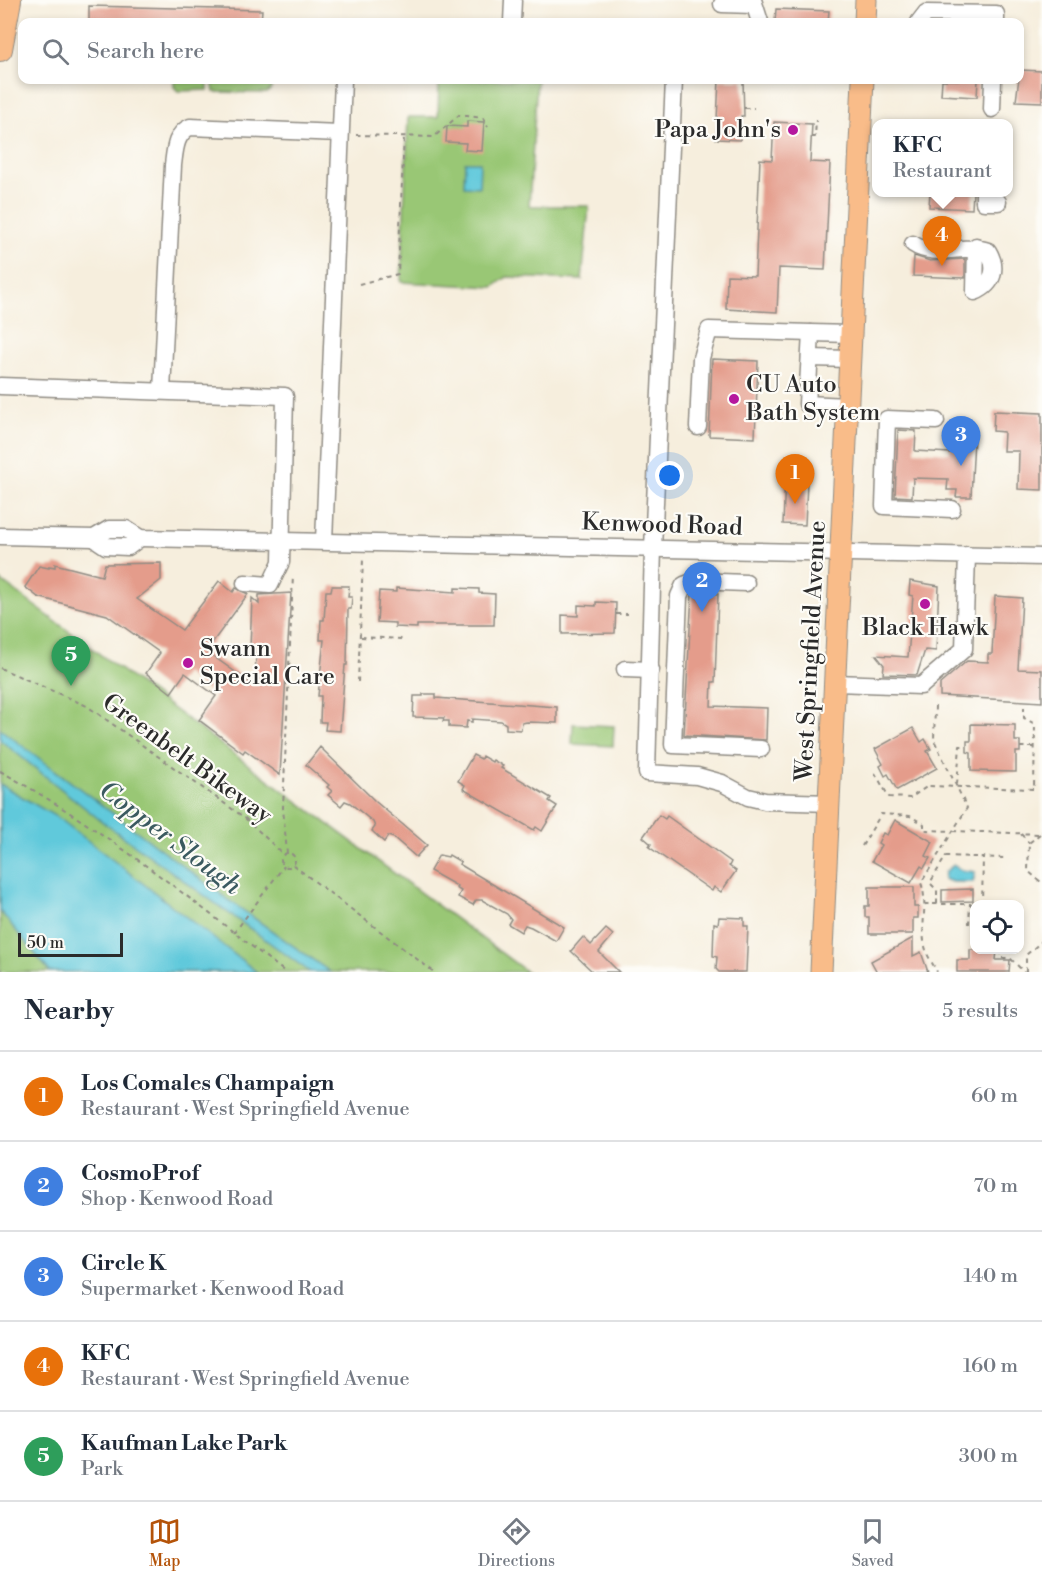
<!DOCTYPE html>
<meta charset="utf-8">
<style>
:root{--surface:#fff;--page:#f6f6f7;--text:#1f2937;--muted:#747a83;--line:#e0e1e3;--accent:#b45309}
body{margin:0;font-family:"Libre Bodoni",serif;background:var(--page);color:var(--text)}
.controls{position:absolute;right:18px;bottom:18px;display:grid;overflow:hidden;border-radius:12px;box-shadow:0 3px 9px #0003}
.controls button{width:54px;height:54px;display:grid;place-items:center;padding:0;border:0;border-bottom:2px solid var(--line);background:var(--surface);color:var(--text);font:30px sans-serif}
.scale{position:absolute;left:18px;bottom:15px;width:105px;box-sizing:border-box;padding-left:6px;border:3px solid #2b2b2b;border-top:0;font-size:16px;line-height:21px;white-space:nowrap;color:#2b2b2b;-webkit-text-stroke:4px #fdfcf7;paint-order:stroke}
.you{position:absolute;left:670px;top:476px;width:21px;height:21px;margin:-15px;border:4px solid #fff;border-radius:50%;background:#1a73e8;box-shadow:0 0 0 9px #1a73e833}
.badge{display:grid;place-items:center;width:39px;height:39px;border-radius:50%;background:var(--accent);color:#fff;font-size:20px;font-weight:700}
.pin{position:absolute;translate:-50% -50px;filter:drop-shadow(0 2px 3px #0008)}
.pin::after{content:'';position:absolute;top:32px;width:21px;height:18px;background:inherit;clip-path:polygon(0 0,100% 0,50% 100%)}
.popup{position:absolute;left:872px;top:119px;width:141px;height:78px;box-sizing:border-box;display:grid;place-content:center;border-radius:12px;background:var(--surface);filter:drop-shadow(0 2px 4px #0005);font-size:20px;white-space:nowrap;color:var(--muted)}
.popup b{font-size:22px;color:var(--text)}
.popup::after{content:'';position:absolute;left:50%;top:100%;margin-left:-12px;border:12px solid transparent;border-top-color:var(--surface)}
.list{margin:0;padding:0;list-style:none}
h2{display:flex;justify-content:space-between;align-items:center;height:78px;margin:0;padding:0 24px;font-size:26px}
h2 small{font-size:20px;font-weight:400;color:var(--muted)}
.list li{display:grid;grid-template-columns:39px 1fr auto;gap:18px;align-items:center;box-sizing:border-box;height:90px;padding:0 24px;border-top:2px solid var(--line)}
.list b{display:block;font-size:22px;white-space:nowrap}
.list p{margin:0;font-size:20px;white-space:nowrap;color:var(--muted)}
.list em{font-size:20px;font-style:normal;color:var(--muted)}
.icon{flex:none;width:33px;height:33px;fill:none;stroke:currentColor;stroke-width:2;stroke-linecap:round;stroke-linejoin:round}
.map{position:relative;flex:none;width:1042px;height:972px;overflow:hidden}
.search{position:absolute;background:var(--surface);box-shadow:0 3px 9px #0003;left:18px;right:18px;top:18px;height:66px;display:flex;align-items:center;gap:15px;box-sizing:border-box;padding:0 21px;border-radius:12px;color:var(--muted);font-size:22px}
.sheet{height:528px;background:var(--surface)}
nav{display:flex;justify-content:space-around;align-items:center;box-sizing:border-box;height:84px;border-top:2px solid var(--line);background:var(--surface);font-size:16px;color:var(--muted)}
nav a{display:grid;justify-items:center;gap:3px}
nav .on{color:var(--accent)}
.map>svg:first-child{display:block}
.green{fill:#99c775;stroke:#627950;stroke-width:1.5}
.water{fill:#60c9db;stroke:#467a83;stroke-width:1.5}
.building{fill:#e49c8b}
.lines{fill:none;stroke-linecap:round;stroke-linejoin:round}
.minor-casing{stroke:#908c84;stroke-width:19}
.major-casing{stroke:#908c84;stroke-width:23}
.highway-casing{stroke:#908c84;stroke-width:26}
.path{stroke:#908c84;stroke-width:2;stroke-dasharray:4.5 4.5;stroke-linecap:butt}
.minor{stroke:#fff;stroke-width:16}
.major{stroke:#f9bc89;stroke-width:21}
.highway{stroke:#f9bc89;stroke-width:24}
.poi-dot{fill:#b5179e;stroke:#fdfcf7;stroke-width:2}
.labels{text-anchor:middle;dominant-baseline:central;stroke-width:4.5;stroke-linejoin:round;paint-order:stroke}
.poi-label{font-size:24px;fill:#2b2b2b;stroke:#fdfcf7;text-anchor:start}
.street-label{font-size:24px;fill:#2b2b2b;stroke:#fdfcf7}
.water-label{font-size:26px;font-style:italic;fill:#3b5a60;stroke:#fdfcf7}
</style>
<div class="map">
<svg width="1042" height="972" viewBox="0 0 1042 972">
<rect width="100%" height="100%" fill="#fdfcf7"/>
<filter id="ink" filterUnits="userSpaceOnUse"><feTurbulence type="fractalNoise" baseFrequency=".0167" numOctaves="2"/><feDisplacementMap in="SourceGraphic" scale="12" xChannelSelector="R" yChannelSelector="G"/><feConvolveMatrix kernelMatrix="1 2 1 2 8 2 1 2 1" color-interpolation-filters="sRGB"/></filter>
<filter id="wash" filterUnits="userSpaceOnUse"><feTurbulence type="fractalNoise" baseFrequency=".008" numOctaves="4" result="noise"/><feDisplacementMap in="SourceGraphic" scale="24" xChannelSelector="R" yChannelSelector="G"/><feGaussianBlur stdDeviation="1.35" result="paint"/><feColorMatrix in="noise" values="0 0 0 0 0 0 0 0 0 0 0 0 0 0 0 0 0 1.4 0 .05"/><feComposite in="paint" operator="in"/></filter>
<g filter="url(#wash)">
<rect width="100%" height="100%" fill="#f6eedd"/>
<!-- green -->
<g class="green">
<path d="M 174,80 L 208,80 L 208,90 L 178,91 L 174,87 Z"/>
<path d="M 212,80 L 271,80 L 271,89 L 267,93 L 214,92 Z"/>
<path d="M 439,80 L 537,80 L 529,206 L 589,206 L 582,280 L 507,277 L 493,287 L 401,282 L 408,117 L 438,117 Z"/>
<path d="M 0,580 L 527,972 L 0,972 Z"/>
<path d="M 573,724 L 614,726 L 613,746 L 572,744 Z"/>
</g>
<!-- water -->
<g class="water">
<path d="M 465,162 L 480,162 L 479,187 L 464,186 Z"/>
<path d="M 0,729 L 230,901 L 330,972 L 310,972 L 100,820 L 0,740 Z"/>
<path d="M 0,784 L 60,819 L 257,972 L 50,972 L 0,911 Z"/>
<path d="M 954,865 L 961,870 L 975,872 L 973,882 L 952,882 L 944,879 L 945,872 Z"/>
</g>
<g id="blocks">
<!-- building -->
<g class="building">
<path d="M 89,6 L 262,10 L 261,22 L 89,22 Z"/>
<path d="M 776,9 L 829,11 L 828,22 L 775,22 Z"/>
<path d="M 1020,70 L 1042,71 L 1042,102 L 1016,101 Z"/>
<path d="M 719,80 L 743,80 L 744,116 L 741,116 L 740,140 L 716,139 Z"/>
<path d="M 942,80 L 978,80 L 977,97 L 941,95 Z"/>
<path d="M 467,121 L 484,122 L 482,151 L 465,150 L 466,143 L 446,142 L 447,126 L 467,127 Z"/>
<path d="M 774,122 L 812,124 L 810,162 L 830,163 L 825,270 L 779,268 L 777,312 L 726,309 L 727,275 L 755,276 L 760,159 L 772,160 Z"/>
<path d="M 930,192 L 973,192 L 972,209 L 929,207 Z"/>
<path d="M 914,256 L 930,261 L 965,259 L 965,278 L 913,276 Z"/>
<path d="M 712,359 L 758,361 L 755,438 L 709,436 Z"/>
<path d="M 994,411 L 1042,413 L 1042,490 L 1018,489 L 1019,451 L 1003,451 L 1004,432 L 993,431 Z"/>
<path d="M 898,430 L 916,431 L 915,451 L 950,453 L 950,438 L 974,439 L 971,497 L 956,497 L 957,490 L 947,490 L 948,479 L 913,478 L 912,497 L 895,496 Z"/>
<path d="M 785,477 L 800,477 L 800,483 L 807,483 L 805,525 L 783,524 Z"/>
<path d="M 161,563 L 161,580 L 137,599 L 182,630 L 219,581 L 233,592 L 236,588 L 248,594 L 206,651 L 255,686 L 256,653 L 250,648 L 252,598 L 259,604 L 259,595 L 291,593 L 280,775 L 245,750 L 243,753 L 199,720 L 216,696 L 185,673 L 171,693 L 146,673 L 160,653 L 107,615 L 38,597 L 25,587 L 39,566 L 49,568 L 49,566 L 55,567 L 55,564 L 102,576 L 105,564 Z"/>
<path d="M 910,581 L 939,586 L 936,651 L 925,650 L 917,675 L 883,674 L 884,665 L 876,655 L 908,657 L 913,596 L 909,595 Z"/>
<path d="M 332,586 L 349,586 L 348,597 L 352,597 L 351,609 L 348,609 L 347,665 L 345,665 L 340,731 L 325,730 L 326,722 L 320,722 L 321,696 L 318,696 L 324,640 L 320,640 L 321,620 L 324,620 L 326,591 L 331,591 Z"/>
<path d="M 396,588 L 455,592 L 455,588 L 479,589 L 479,593 L 495,594 L 494,625 L 417,625 L 417,628 L 395,627 L 395,623 L 377,622 L 379,591 L 396,592 Z"/>
<path d="M 692,593 L 718,594 L 715,682 L 712,682 L 711,706 L 767,708 L 766,740 L 684,735 Z"/>
<path d="M 995,596 L 1022,598 L 1018,669 L 1042,670 L 1042,702 L 940,696 L 940,684 L 967,661 L 988,662 L 988,654 L 992,654 Z"/>
<path d="M 596,602 L 616,603 L 615,633 L 562,634 L 562,615 L 578,616 L 578,605 L 596,606 Z"/>
<path d="M 423,694 L 436,694 L 436,698 L 557,707 L 557,723 L 527,722 L 522,723 L 521,730 L 506,729 L 506,724 L 501,721 L 472,719 L 472,722 L 467,721 L 466,728 L 449,727 L 449,721 L 443,721 L 444,718 L 413,717 L 414,696 L 423,696 Z"/>
<path d="M 971,724 L 1015,725 L 1015,741 L 1020,741 L 1020,752 L 1016,752 L 1016,772 L 971,771 L 971,753 L 967,752 L 967,741 L 971,741 Z"/>
<path d="M 913,728 L 921,742 L 925,739 L 931,749 L 927,751 L 937,768 L 897,790 L 888,774 L 885,776 L 880,766 L 883,764 L 875,749 Z"/>
<path d="M 320,747 L 376,802 L 427,845 L 416,857 L 394,838 L 388,836 L 384,842 L 372,831 L 375,827 L 373,822 L 350,803 L 345,801 L 341,806 L 328,795 L 332,791 L 327,787 L 329,785 L 306,765 Z"/>
<path d="M 473,755 L 481,759 L 482,756 L 492,762 L 493,760 L 503,766 L 501,768 L 551,798 L 549,801 L 557,806 L 542,831 L 536,827 L 534,830 L 463,789 L 465,785 L 458,781 Z"/>
<path d="M 659,815 L 665,819 L 667,816 L 731,862 L 729,866 L 736,871 L 721,892 L 714,887 L 712,891 L 649,847 L 651,844 L 643,837 Z"/>
<path d="M 895,820 L 933,842 L 926,856 L 930,858 L 924,868 L 921,866 L 911,883 L 872,861 L 881,845 L 878,843 L 883,833 L 887,835 Z"/>
<path d="M 439,855 L 448,857 L 449,855 L 461,862 L 459,864 L 564,927 L 556,941 L 531,927 L 525,925 L 521,932 L 508,924 L 511,919 L 507,914 L 482,900 L 476,900 L 473,905 L 458,897 L 461,891 L 456,888 L 457,886 L 430,871 Z"/>
<path d="M 869,887 L 914,887 L 914,907 L 918,907 L 918,918 L 913,918 L 913,934 L 869,934 L 869,917 L 865,917 L 865,906 L 869,906 Z"/>
<path d="M 973,889 L 973,901 L 942,902 L 942,890 Z"/>
<path d="M 719,917 L 744,918 L 744,926 L 748,926 L 746,972 L 719,972 L 716,969 L 717,957 L 713,956 L 714,923 L 718,924 Z"/>
<path d="M 606,929 L 613,935 L 599,952 L 619,972 L 593,972 L 571,951 L 583,937 L 591,945 Z"/>
<path d="M 913,938 L 913,956 L 921,952 L 928,972 L 877,972 L 871,961 Z"/>
<path d="M 970,950 L 997,950 L 996,960 L 1010,960 L 1009,972 L 957,972 L 957,960 L 970,960 Z"/>
</g>
</g>
</g>
<g filter="url(#ink)">
<use href="#blocks" fill-opacity="0" stroke="#908c84" stroke-width="1.5"/>
<g class="lines">
<!-- minor casing -->
<g class="minor-casing">
<g id="minor">
<path d="M 753,0 L 760,22"/>
<path d="M 722,4 L 753,5"/>
<path d="M 512,22 L 513,0"/>
<path d="M 919,22 L 926,13 L 996,14 L 996,22"/>
<path d="M 674,80 L 653,548 L 647,773 L 697,776 L 722,783 L 748,797 L 765,801 L 830,803"/>
<path d="M 992,109 L 993,80"/>
<path d="M 984,192 L 984,202 L 998,202"/>
<path d="M 913,244 C 935,259 966,243 988,251 C 998,268 994,284 975,292 L 976,246"/>
<path d="M 811,333 L 851,334"/>
<path d="M 810,358 L 850,359"/>
<path d="M 0,386 L 285,396 L 281,562 L 270,585 L 245,583"/>
<path d="M 162,391 L 173,165 C 175,150 175,134 190,127 L 340,133"/>
<path d="M 936,421 L 887,419 L 884,506 L 952,509"/>
<path d="M 698,427 L 701,358 L 709,330 L 811,333 L 807,404 L 847,406"/>
<path d="M 0,536 L 94,538 L 109,529 L 126,529 L 140,538 L 1042,557"/>
<path d="M 94,538 L 106,546 L 128,547 L 140,538"/>
<path d="M 324,541 L 343,80"/>
<path d="M 746,583 L 695,581 L 684,585 L 679,596 L 673,745 L 761,749"/>
<path d="M 625,669 L 651,670"/>
<path d="M 835,683 L 921,686 L 964,649 L 967,555"/>
</g>
</g>
<!-- major casing -->
<g class="major-casing">
<g id="major">
<path d="M 865,22 L 866,0"/>
<path d="M 821,972 L 863,80"/>
</g>
</g>
<!-- highway casing -->
<g class="highway-casing">
<path id="highway" d="M 0,49 L 9,0"/>
</g>
<!-- path -->
<g class="path">
<path d="M 744,108 L 754,108"/>
<path d="M 356,135 L 434,137 L 459,115 L 483,118 L 488,127"/>
<path d="M 812,137 L 815,137 L 816,120"/>
<path d="M 359,284 L 398,274 L 404,136"/>
<path d="M 616,614 L 628,614"/>
<path d="M 361,637 L 403,639"/>
<path d="M 0,668 L 87,706 L 245,818 L 284,855"/>
<path d="M 358,682 L 363,559"/>
<path d="M 935,706 L 934,740 L 967,808 L 921,883 C 929,904 919,928 926,950 C 928,958 934,965 937,972"/>
<path d="M 1020,747 L 1035,747"/>
<path d="M 0,771 C 102,827 193,901 285,972"/>
<path d="M 875,773 L 889,797 L 910,798 L 928,786 L 1034,789 L 1035,724 L 1024,718 L 1024,707"/>
<path d="M 957,784 L 960,746 L 967,746"/>
<path d="M 1021,834 L 1029,843"/>
<path d="M 1040,834 L 1029,843 L 1028,871 L 1042,883"/>
<path d="M 862,846 L 881,814 L 910,816 L 924,824 L 924,830 L 1040,834 L 1042,832"/>
<circle cx="288" cy="860" r="7"/>
<path d="M 287,854 L 283,808 L 293,575"/>
<path d="M 293,865 L 434,972"/>
<path d="M 924,904 L 977,904"/>
<path d="M 937,904 L 937,890 L 930,883 L 946,856 L 1004,858"/>
<path d="M 982,904 L 983,857"/>
<path d="M 969,924 L 970,904"/>
<path d="M 234,933 L 284,866"/>
<path d="M 1001,950 L 1001,958 L 1010,958 L 1024,972"/>
<path d="M 0,969 L 3,972"/>
<path d="M 1026,972 L 1026,955 L 1042,941"/>
</g>
<!-- minor -->
<use href="#minor" class="minor"/>
<!-- major -->
<use href="#major" class="major"/>
<!-- highway -->
<use href="#highway" class="highway"/>
</g>
</g>
<!-- markers -->
<g class="poi-dot">
<circle cx="793" cy="130" r="6"/>
<circle cx="734" cy="399" r="6"/>
<circle cx="925" cy="604" r="6"/>
<circle cx="188" cy="663" r="6"/>
</g>
<g class="labels">
<!-- poi labels -->
<g class="poi-label">
<text x="781" y="130" text-anchor="end">Papa John's</text>
<text x="746" y="385">CU Auto<tspan x="746" dy="28">Bath System</tspan></text>
<text x="925" y="628" text-anchor="middle">Black Hawk</text>
<text x="200" y="649">Swann<tspan x="200" dy="28">Special Care</tspan></text>
</g>
<!-- street labels -->
<g class="street-label">
<text transform="translate(662 525) rotate(2)">Kenwood Road</text>
<text transform="translate(811 651) rotate(-87)">West Springfield Avenue</text>
<text transform="translate(187 759) rotate(36)">Greenbelt Bikeway</text>
</g>
<!-- water labels -->
<g class="water-label">
<text transform="translate(170 838) rotate(37)">Copper Slough</text>
</g>
</g>
</svg>
<div class="controls">
<button><svg class="icon" aria-label="locate" viewBox="0 0 24 24"><circle cx="12" cy="12" r="6"/><path d="M12 2v4M12 18v4M2 12h4M18 12h4"/></svg></button>
</div>
<div class="scale">50 m</div>
<div class="you"></div>
<div class="pin badge" style="left:795px;top:504px;background:#e8710a">1</div>
<div class="pin badge" style="left:702px;top:612px;background:#3f7fe0">2</div>
<div class="pin badge" style="left:961px;top:466px;background:#3f7fe0">3</div>
<div class="pin badge" style="left:942px;top:266px;background:#e8710a">4</div>
<div class="popup"><b>KFC</b>Restaurant</div>
<div class="pin badge" style="left:71px;top:686px;background:#2e9e5b">5</div>
<div class="search"><svg class="icon" aria-label="search" viewBox="0 0 24 24"><circle cx="10" cy="10" r="6"/><path d="M15 15l6 6"/></svg>Search here</div>
</div>
<section class="sheet">
<h2>Nearby<small>5 results</small></h2>
<ul class="list">
<li><span class="badge" style="background:#e8710a">1</span><div><b>Los Comales Champaign</b><p>Restaurant · West Springfield Avenue</p></div><em>60 m</em></li>
<li><span class="badge" style="background:#3f7fe0">2</span><div><b>CosmoProf</b><p>Shop · Kenwood Road</p></div><em>70 m</em></li>
<li><span class="badge" style="background:#3f7fe0">3</span><div><b>Circle K</b><p>Supermarket · Kenwood Road</p></div><em>140 m</em></li>
<li><span class="badge" style="background:#e8710a">4</span><div><b>KFC</b><p>Restaurant · West Springfield Avenue</p></div><em>160 m</em></li>
<li><span class="badge" style="background:#2e9e5b">5</span><div><b>Kaufman Lake Park</b><p>Park</p></div><em>300 m</em></li>
</ul>
</section>
<nav>
<a class="on"><svg class="icon" aria-label="map" viewBox="0 0 24 24"><path d="M3 6l6-2 6 2 6-2v14l-6 2-6-2-6 2zM9 4v14M15 6v14"/></svg>Map</a>
<a><svg class="icon" aria-label="directions" viewBox="0 0 24 24"><path d="M12 3l9 9-9 9-9-9zM9 14v-3h6M13 9l2 2-2 2"/></svg>Directions</a>
<a><svg class="icon" aria-label="saved" viewBox="0 0 24 24"><path d="M7 4h10v16l-5-4-5 4z"/></svg>Saved</a>
</nav>
